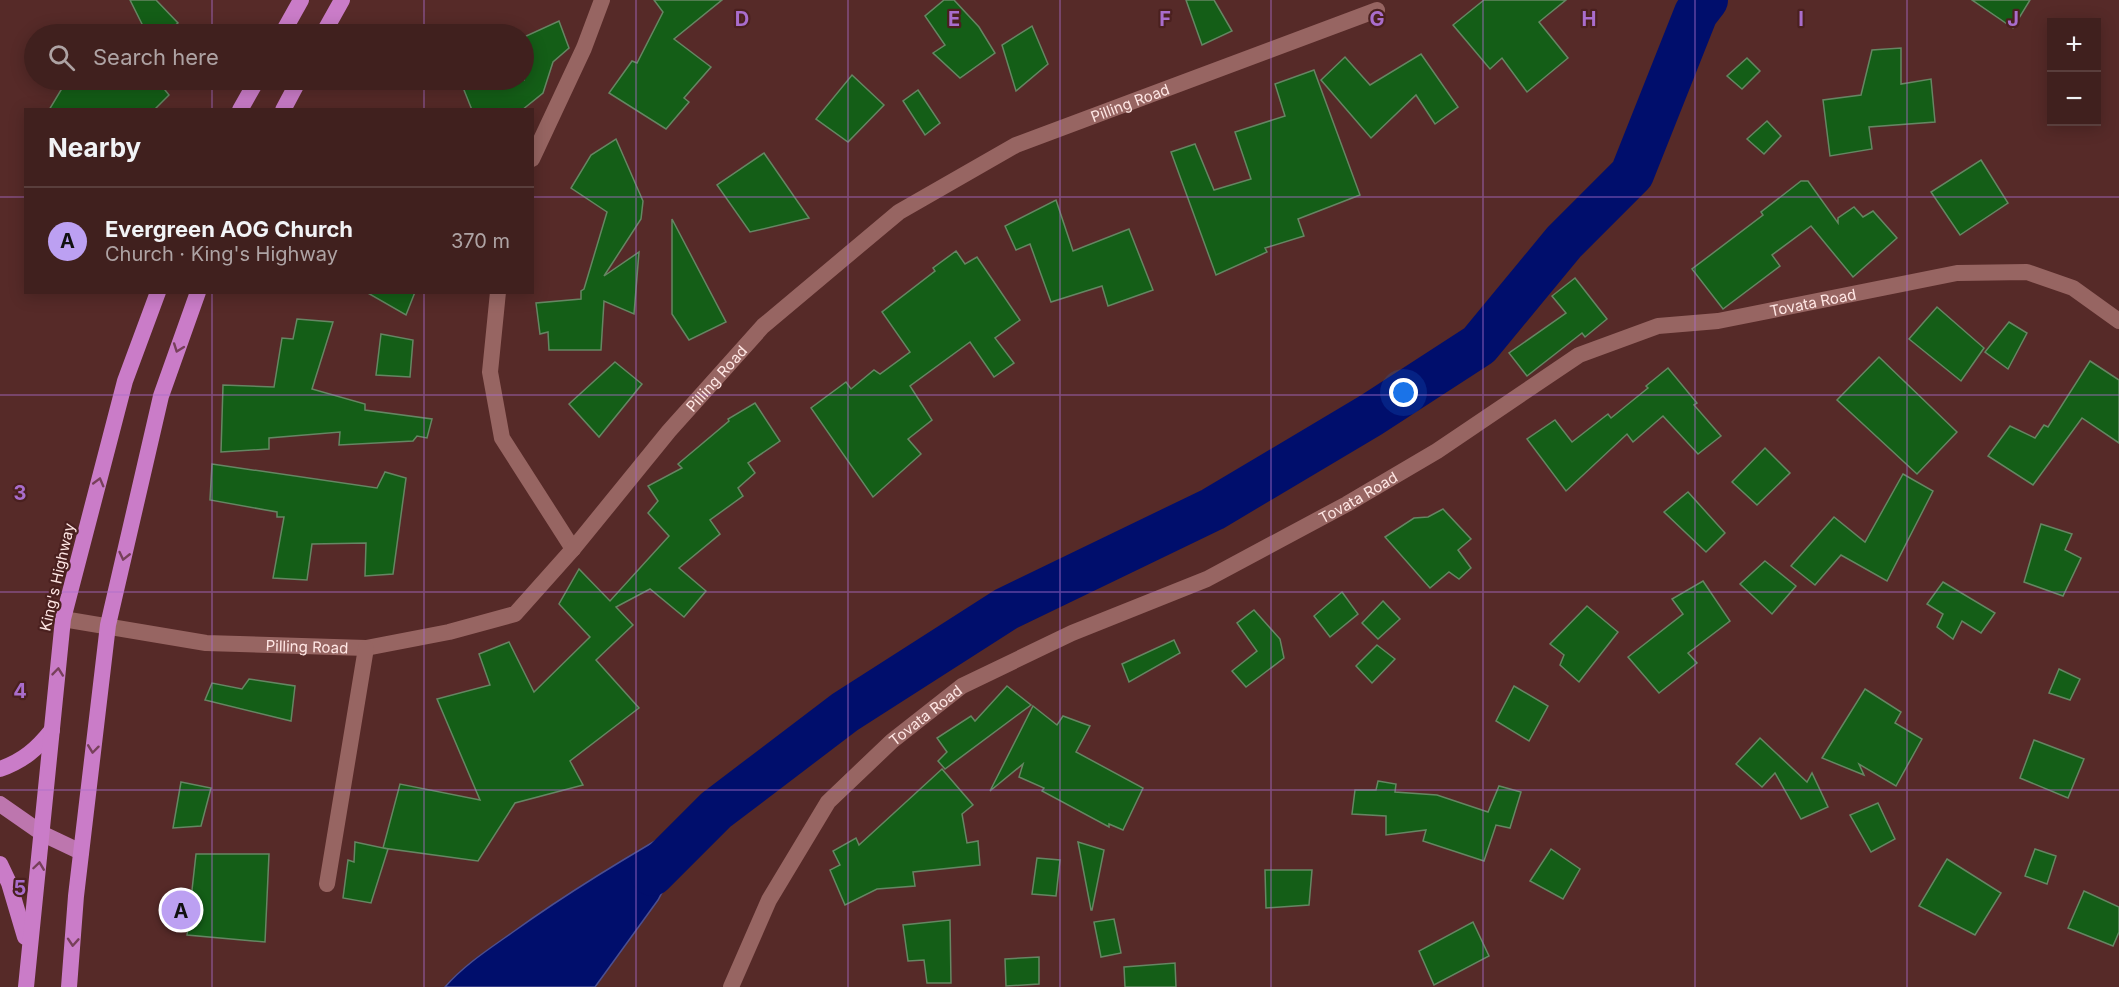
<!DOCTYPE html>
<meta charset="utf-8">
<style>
:root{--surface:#40201e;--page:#4b2d2b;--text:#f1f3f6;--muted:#aea3a4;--line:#593e3c;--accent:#bca0f2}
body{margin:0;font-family:Inter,sans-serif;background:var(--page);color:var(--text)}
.controls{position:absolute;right:18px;top:18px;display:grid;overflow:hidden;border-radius:0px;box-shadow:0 3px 15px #0003}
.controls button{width:54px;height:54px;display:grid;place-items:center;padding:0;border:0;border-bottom:2px solid var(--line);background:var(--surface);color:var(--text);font:30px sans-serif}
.you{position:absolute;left:1404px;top:393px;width:21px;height:21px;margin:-15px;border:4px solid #fff;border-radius:50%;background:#1a73e8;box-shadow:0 0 0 9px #1a73e833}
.badge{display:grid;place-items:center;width:39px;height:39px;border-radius:50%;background:var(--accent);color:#111;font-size:20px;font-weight:700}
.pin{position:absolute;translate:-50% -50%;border:3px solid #fff;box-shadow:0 2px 6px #0006}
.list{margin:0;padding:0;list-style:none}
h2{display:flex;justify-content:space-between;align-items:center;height:78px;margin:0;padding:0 24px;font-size:26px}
h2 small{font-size:20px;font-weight:400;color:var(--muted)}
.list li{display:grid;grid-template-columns:39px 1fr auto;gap:18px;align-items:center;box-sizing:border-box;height:108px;padding:0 24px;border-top:2px solid var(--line)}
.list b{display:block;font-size:22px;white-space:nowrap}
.list p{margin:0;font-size:20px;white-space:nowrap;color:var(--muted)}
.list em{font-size:20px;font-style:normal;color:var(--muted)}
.icon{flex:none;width:33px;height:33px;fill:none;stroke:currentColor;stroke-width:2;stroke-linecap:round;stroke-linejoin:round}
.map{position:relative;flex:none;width:2119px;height:987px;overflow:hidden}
.search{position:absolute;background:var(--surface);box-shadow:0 3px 15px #0003;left:24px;top:24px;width:510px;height:66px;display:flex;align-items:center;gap:15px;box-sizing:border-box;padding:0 21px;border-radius:33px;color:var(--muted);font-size:22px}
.panel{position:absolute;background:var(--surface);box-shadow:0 3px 15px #0003;left:24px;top:108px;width:510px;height:186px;border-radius:0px}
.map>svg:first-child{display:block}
.water{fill:#000e6c;stroke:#4c4f90;stroke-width:1.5}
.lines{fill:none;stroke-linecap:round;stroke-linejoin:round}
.river{stroke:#000e6c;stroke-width:44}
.building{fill:#145e17;stroke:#658663;stroke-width:1.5}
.minor{stroke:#976562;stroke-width:16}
.tertiary{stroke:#976562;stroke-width:16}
.primary{stroke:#bd76ae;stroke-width:16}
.trunk{stroke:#ca7cc8;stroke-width:16}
.oneway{stroke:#77405a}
.grid{fill:none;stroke:#a96dcc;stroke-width:1.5;stroke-opacity:0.55}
.labels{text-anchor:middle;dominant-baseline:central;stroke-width:4.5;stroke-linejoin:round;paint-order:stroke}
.street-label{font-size:15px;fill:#ffe7e5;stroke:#4a201f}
.grid-label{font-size:20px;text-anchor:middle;font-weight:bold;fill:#a96dcc;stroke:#4a201f;stroke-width:4.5;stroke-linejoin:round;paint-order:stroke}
</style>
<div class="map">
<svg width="2119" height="987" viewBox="0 0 2119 987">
<rect width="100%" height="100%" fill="#562a28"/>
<!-- water -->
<path class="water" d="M 704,813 L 658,900 L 595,987 L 445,987 C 464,965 489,949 513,932 C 574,888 638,850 704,813 Z"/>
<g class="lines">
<!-- river -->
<path class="river" d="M 652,874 L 716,810 L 845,712 L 1006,609 L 1213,509 L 1371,415 L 1479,345 L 1564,242 L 1632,174 L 1696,13 L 1706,0"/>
</g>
<!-- building -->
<g class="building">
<path d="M 130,0 L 156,0 L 178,23 L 163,34 L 147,34 Z"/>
<path d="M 654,0 L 722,0 L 674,39 L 711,67 L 684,98 L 689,102 L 666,129 L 609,93 L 632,61 L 637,63 L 663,12 Z"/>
<path d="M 944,0 L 954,0 L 979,27 L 995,53 L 960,78 L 933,53 L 945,45 L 925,16 Z"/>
<path d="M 1186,0 L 1214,0 L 1232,31 L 1202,45 Z"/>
<path d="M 1484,0 L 1566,0 L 1539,22 L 1568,58 L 1527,92 L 1502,58 L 1490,69 L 1453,25 Z"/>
<path d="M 1972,0 L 2030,0 L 2013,28 Z"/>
<path d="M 559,21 L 569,48 L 553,62 L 543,93 L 522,110 L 472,110 L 460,80 L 524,80 L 524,37 Z"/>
<path d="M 1032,26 L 1048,64 L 1016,91 L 1002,45 Z"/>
<path d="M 1901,48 L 1901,84 L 1931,79 L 1935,122 L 1869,127 L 1872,149 L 1830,156 L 1823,100 L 1861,95 L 1872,50 Z"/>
<path d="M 1421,54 L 1458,107 L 1435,124 L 1416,95 L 1371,138 L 1321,80 L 1345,57 L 1370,85 Z"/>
<path d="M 1747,58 L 1760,71 L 1742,89 L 1727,76 Z"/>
<path d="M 1314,70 L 1360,195 L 1298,219 L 1304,236 L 1265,248 L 1267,252 L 1216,275 L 1171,152 L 1195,144 L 1214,190 L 1251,179 L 1235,132 L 1285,116 L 1275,84 Z"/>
<path d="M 852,75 L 884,105 L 848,142 L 816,119 Z"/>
<path d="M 67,80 L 157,80 L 169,95 L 154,110 L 49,110 Z"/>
<path d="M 918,90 L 940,123 L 925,135 L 903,101 Z"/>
<path d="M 1767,121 L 1781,136 L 1764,154 L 1747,139 Z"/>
<path d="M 616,139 L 643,201 L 641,219 L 604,276 L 639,252 L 634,314 L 604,301 L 601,350 L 549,350 L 548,332 L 540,334 L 536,303 L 581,299 L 581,291 L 584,289 L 607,212 L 571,188 L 591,155 Z"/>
<path d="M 764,153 L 809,218 L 750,232 L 717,185 Z"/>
<path d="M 1981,160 L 2008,203 L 1960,235 L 1931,192 Z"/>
<path d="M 1801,181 L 1808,181 L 1838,223 L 1838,218 L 1854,207 L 1863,217 L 1873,211 L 1897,238 L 1853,277 L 1811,226 L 1772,255 L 1780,266 L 1723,309 L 1692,269 L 1763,215 L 1761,212 Z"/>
<path d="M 1056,200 L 1073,251 L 1129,229 L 1153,290 L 1108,306 L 1102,286 L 1051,302 L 1030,244 L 1016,250 L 1005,226 Z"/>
<path d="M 672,219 L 726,322 L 689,340 L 672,314 Z"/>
<path d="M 956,251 L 965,264 L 977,257 L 1020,320 L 995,338 L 1014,363 L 994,377 L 970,342 L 910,386 L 932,420 L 908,439 L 921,454 L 873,497 L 811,408 L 846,382 L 851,389 L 874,370 L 880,374 L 910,352 L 882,312 L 935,271 L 933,268 Z"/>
<path d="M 1575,278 L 1607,319 L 1585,337 L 1582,333 L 1527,376 L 1509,353 L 1566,313 L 1552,296 Z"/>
<path d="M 366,292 L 415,292 L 406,315 Z"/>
<path d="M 1937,307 L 1984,348 L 1961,381 L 1909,339 Z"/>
<path d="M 297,319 L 333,322 L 312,389 L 365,404 L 365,410 L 432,419 L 427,438 L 417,436 L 413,441 L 339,445 L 340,432 L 269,438 L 269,449 L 221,452 L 223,385 L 274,387 L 282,338 L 293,339 Z"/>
<path d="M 2009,322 L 2027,333 L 2008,369 L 1985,352 Z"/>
<path d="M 381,334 L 413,340 L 410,377 L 376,375 Z"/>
<path d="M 1879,357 L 1957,432 L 1917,474 L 1837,400 Z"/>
<path d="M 2090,361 L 2119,380 L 2119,443 L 2082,418 L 2033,485 L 1988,456 L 2010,426 L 2035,438 L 2044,425 L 2048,427 Z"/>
<path d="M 615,362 L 642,384 L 599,437 L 569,404 Z"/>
<path d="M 1668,368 L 1697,403 L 1694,405 L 1721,436 L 1698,454 L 1663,416 L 1633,442 L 1627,434 L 1566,491 L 1527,439 L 1555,420 L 1572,442 L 1608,414 L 1611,418 L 1648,388 L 1646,386 Z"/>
<path d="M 755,403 L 780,441 L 748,463 L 755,473 L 738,488 L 743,496 L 710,520 L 720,534 L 679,568 L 706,591 L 684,617 L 650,589 L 616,607 L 633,625 L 596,660 L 639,708 L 570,761 L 583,785 L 515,803 L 478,861 L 383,848 L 400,784 L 480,800 L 437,699 L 490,685 L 479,654 L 509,642 L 534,692 L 590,637 L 559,604 L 579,569 L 610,601 L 669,536 L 648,513 L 658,501 L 648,486 L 682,468 L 678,464 L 729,421 L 728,419 Z"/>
<path d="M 1765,448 L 1790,473 L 1757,505 L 1732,482 Z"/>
<path d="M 212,464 L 377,488 L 385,472 L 406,478 L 393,574 L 365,576 L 366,543 L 312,544 L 307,580 L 273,578 L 284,517 L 277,517 L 277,512 L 210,500 Z"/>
<path d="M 1903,474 L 1933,491 L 1887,581 L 1841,555 L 1815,585 L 1791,566 L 1834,517 L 1865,542 Z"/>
<path d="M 1688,492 L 1725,533 L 1706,552 L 1664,512 Z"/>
<path d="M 1443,509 L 1471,539 L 1458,550 L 1471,568 L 1459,579 L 1449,572 L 1430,588 L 1385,537 L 1414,518 L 1428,517 Z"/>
<path d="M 2041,524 L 2072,534 L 2065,550 L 2081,558 L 2063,596 L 2024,582 Z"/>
<path d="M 1765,561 L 1796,586 L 1772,614 L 1740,584 Z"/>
<path d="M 1703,581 L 1730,621 L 1688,653 L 1697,663 L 1659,693 L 1628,657 L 1683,614 L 1672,599 Z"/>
<path d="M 1943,582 L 1995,613 L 1981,633 L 1962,621 L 1953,639 L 1937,627 L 1943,614 L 1927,604 Z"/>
<path d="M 1342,592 L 1358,614 L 1330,637 L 1314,616 Z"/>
<path d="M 1383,601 L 1400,619 L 1378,639 L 1362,623 Z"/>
<path d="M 1587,606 L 1618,632 L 1579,682 L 1560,665 L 1564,655 L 1550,644 Z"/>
<path d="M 1254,610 L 1280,639 L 1284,658 L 1246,687 L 1232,671 L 1257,651 L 1237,623 Z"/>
<path d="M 1174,640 L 1180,653 L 1129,682 L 1122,664 Z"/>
<path d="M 1377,645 L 1395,659 L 1372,683 L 1356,666 Z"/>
<path d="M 2059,669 L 2080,679 L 2070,700 L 2049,693 Z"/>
<path d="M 249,679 L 295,686 L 291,721 L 205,700 L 212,683 L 242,689 Z"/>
<path d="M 1007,686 L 1031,705 L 945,769 L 938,761 L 947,752 L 937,738 L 971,716 L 975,721 Z"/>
<path d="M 1514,686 L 1548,706 L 1529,741 L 1496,721 Z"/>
<path d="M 1865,689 L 1901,712 L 1895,723 L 1922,739 L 1896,786 L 1859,764 L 1864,775 L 1822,758 Z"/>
<path d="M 1033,706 L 1057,725 L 1063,716 L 1090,726 L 1076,752 L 1143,788 L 1123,830 L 1109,824 L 1109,827 L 1042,791 L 1044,788 L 1019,777 L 1023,764 L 990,791 Z"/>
<path d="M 1760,738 L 1807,782 L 1812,773 L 1828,807 L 1801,819 L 1775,773 L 1762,787 L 1736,764 Z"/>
<path d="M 2034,740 L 2084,759 L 2068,798 L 2020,778 Z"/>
<path d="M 942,769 L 973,805 L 962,814 L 967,843 L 978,841 L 980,865 L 913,872 L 915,886 L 877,889 L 845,905 L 830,870 L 840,865 L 833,851 L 856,838 L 859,845 Z"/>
<path d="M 1378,781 L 1396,784 L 1395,792 L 1437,795 L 1488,812 L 1499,786 L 1521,792 L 1510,828 L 1496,825 L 1484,861 L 1423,841 L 1426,830 L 1386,835 L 1386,816 L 1352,814 L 1355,790 L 1376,790 Z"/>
<path d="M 181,782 L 211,788 L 201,826 L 173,828 Z"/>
<path d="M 1878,803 L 1895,839 L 1871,852 L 1850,815 Z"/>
<path d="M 355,842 L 388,849 L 371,903 L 343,898 L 348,860 L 354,862 Z"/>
<path d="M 1078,842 L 1104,850 L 1092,910 L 1091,910 Z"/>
<path d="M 1551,849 L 1580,869 L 1563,899 L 1530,881 Z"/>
<path d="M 2035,849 L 2056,856 L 2047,884 L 2025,876 Z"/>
<path d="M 196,854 L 269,854 L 265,942 L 187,935 Z"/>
<path d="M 1037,858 L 1060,860 L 1056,896 L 1032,894 Z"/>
<path d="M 1947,859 L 2001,893 L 1975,935 L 1919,906 Z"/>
<path d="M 1265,870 L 1312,870 L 1309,905 L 1266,908 Z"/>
<path d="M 2084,891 L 2119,907 L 2119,932 L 2113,946 L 2068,928 Z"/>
<path d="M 1114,919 L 1121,953 L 1101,957 L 1094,922 Z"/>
<path d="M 950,920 L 951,983 L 927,983 L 924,960 L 908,961 L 903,925 Z"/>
<path d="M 1473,922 L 1489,956 L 1434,985 L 1419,951 Z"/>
<path d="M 1039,957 L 1039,984 L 1006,986 L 1005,959 Z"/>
<path d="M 1175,963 L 1176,987 L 1125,987 L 1124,967 Z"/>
</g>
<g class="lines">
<!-- minor -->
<g class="minor">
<path d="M 532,159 L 584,48 L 602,0"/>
<path d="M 498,292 L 490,372 L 502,438 L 573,549"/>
<path id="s1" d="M 63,619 L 206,643 L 366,648 L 449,632 L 515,614 L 573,549 L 669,431 L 763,326 L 899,212 L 1016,145 L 1377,10"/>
<path d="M 327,884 L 366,648"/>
</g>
<!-- tertiary -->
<path class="tertiary" id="s2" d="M 731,987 L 769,900 L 828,802 L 892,741 L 962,686 L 1072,633 L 1207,579 L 1347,504 L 1437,451 L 1579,355 L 1658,326 L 1718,321 L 1957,273 L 2027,272 L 2073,288 L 2119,321"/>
<!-- primary -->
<path class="primary" d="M 0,804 L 43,834 L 81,852"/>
<!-- trunk -->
<g class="trunk">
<path d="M 282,34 L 301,0"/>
<path d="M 323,34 L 342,0"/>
<path d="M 240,110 L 257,80"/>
<path d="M 283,110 L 299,80"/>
<path d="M 0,769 C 23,761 37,749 52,730"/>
<path d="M 0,864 L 9,883 L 25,937"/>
<path d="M 26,987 L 63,619 L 125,381 L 158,292"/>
<path d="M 69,987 L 76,896 L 108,625 L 161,396 L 198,292"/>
</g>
</g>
<!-- one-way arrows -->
<defs><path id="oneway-chevron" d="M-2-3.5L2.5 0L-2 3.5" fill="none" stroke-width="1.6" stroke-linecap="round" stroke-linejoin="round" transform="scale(1.5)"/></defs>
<g class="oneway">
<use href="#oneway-chevron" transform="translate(178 348) rotate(110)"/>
<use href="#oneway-chevron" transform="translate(99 482) rotate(-75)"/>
<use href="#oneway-chevron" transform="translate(124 556) rotate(103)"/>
<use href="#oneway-chevron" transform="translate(58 672) rotate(-84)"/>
<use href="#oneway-chevron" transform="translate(93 749) rotate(97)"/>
<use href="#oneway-chevron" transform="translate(39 866) rotate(-82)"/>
<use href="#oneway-chevron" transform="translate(73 942) rotate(94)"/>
</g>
<!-- grid -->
<path class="grid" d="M 212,0 L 212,34M 424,0 L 424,34M 636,0 L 636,987M 848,0 L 848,987M 1060,0 L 1060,987M 1271,0 L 1271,987M 1483,0 L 1483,987M 1695,0 L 1695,987M 1907,0 L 1907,987M 212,80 L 212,110M 424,80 L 424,110M 0,197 L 26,197M 532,197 L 2119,197M 212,292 L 212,987M 424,292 L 424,987M 0,395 L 2119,395M 0,592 L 2119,592M 0,790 L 2119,790"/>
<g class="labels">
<!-- street labels -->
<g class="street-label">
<text stroke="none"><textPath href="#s1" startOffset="1272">Pilling Road</textPath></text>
<text stroke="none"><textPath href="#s2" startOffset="1330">Tovata Road</textPath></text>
<text stroke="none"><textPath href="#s1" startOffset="768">Pilling Road</textPath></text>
<text stroke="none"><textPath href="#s2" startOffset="826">Tovata Road</textPath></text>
<text transform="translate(57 577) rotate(-77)">King's Highway</text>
<text stroke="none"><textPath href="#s1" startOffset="246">Pilling Road</textPath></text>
<text stroke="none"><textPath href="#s2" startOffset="340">Tovata Road</textPath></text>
</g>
</g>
<g class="grid-label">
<text x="742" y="26">D</text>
<text x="954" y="26">E</text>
<text x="1165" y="26">F</text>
<text x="1377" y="26">G</text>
<text x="1589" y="26">H</text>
<text x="1801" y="26">I</text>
<text x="2013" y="26">J</text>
<text x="20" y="500">3</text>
<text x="20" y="698">4</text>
<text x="20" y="895">5</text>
</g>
</svg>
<div class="controls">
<button>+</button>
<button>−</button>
</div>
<div class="you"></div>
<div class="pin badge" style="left:181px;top:910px">A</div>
<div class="search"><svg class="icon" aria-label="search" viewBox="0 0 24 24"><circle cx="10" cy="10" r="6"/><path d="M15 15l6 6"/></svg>Search here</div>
<section class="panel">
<h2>Nearby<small></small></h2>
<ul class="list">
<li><span class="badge">A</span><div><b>Evergreen AOG Church</b><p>Church · King's Highway</p></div><em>370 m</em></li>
</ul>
</section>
</div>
